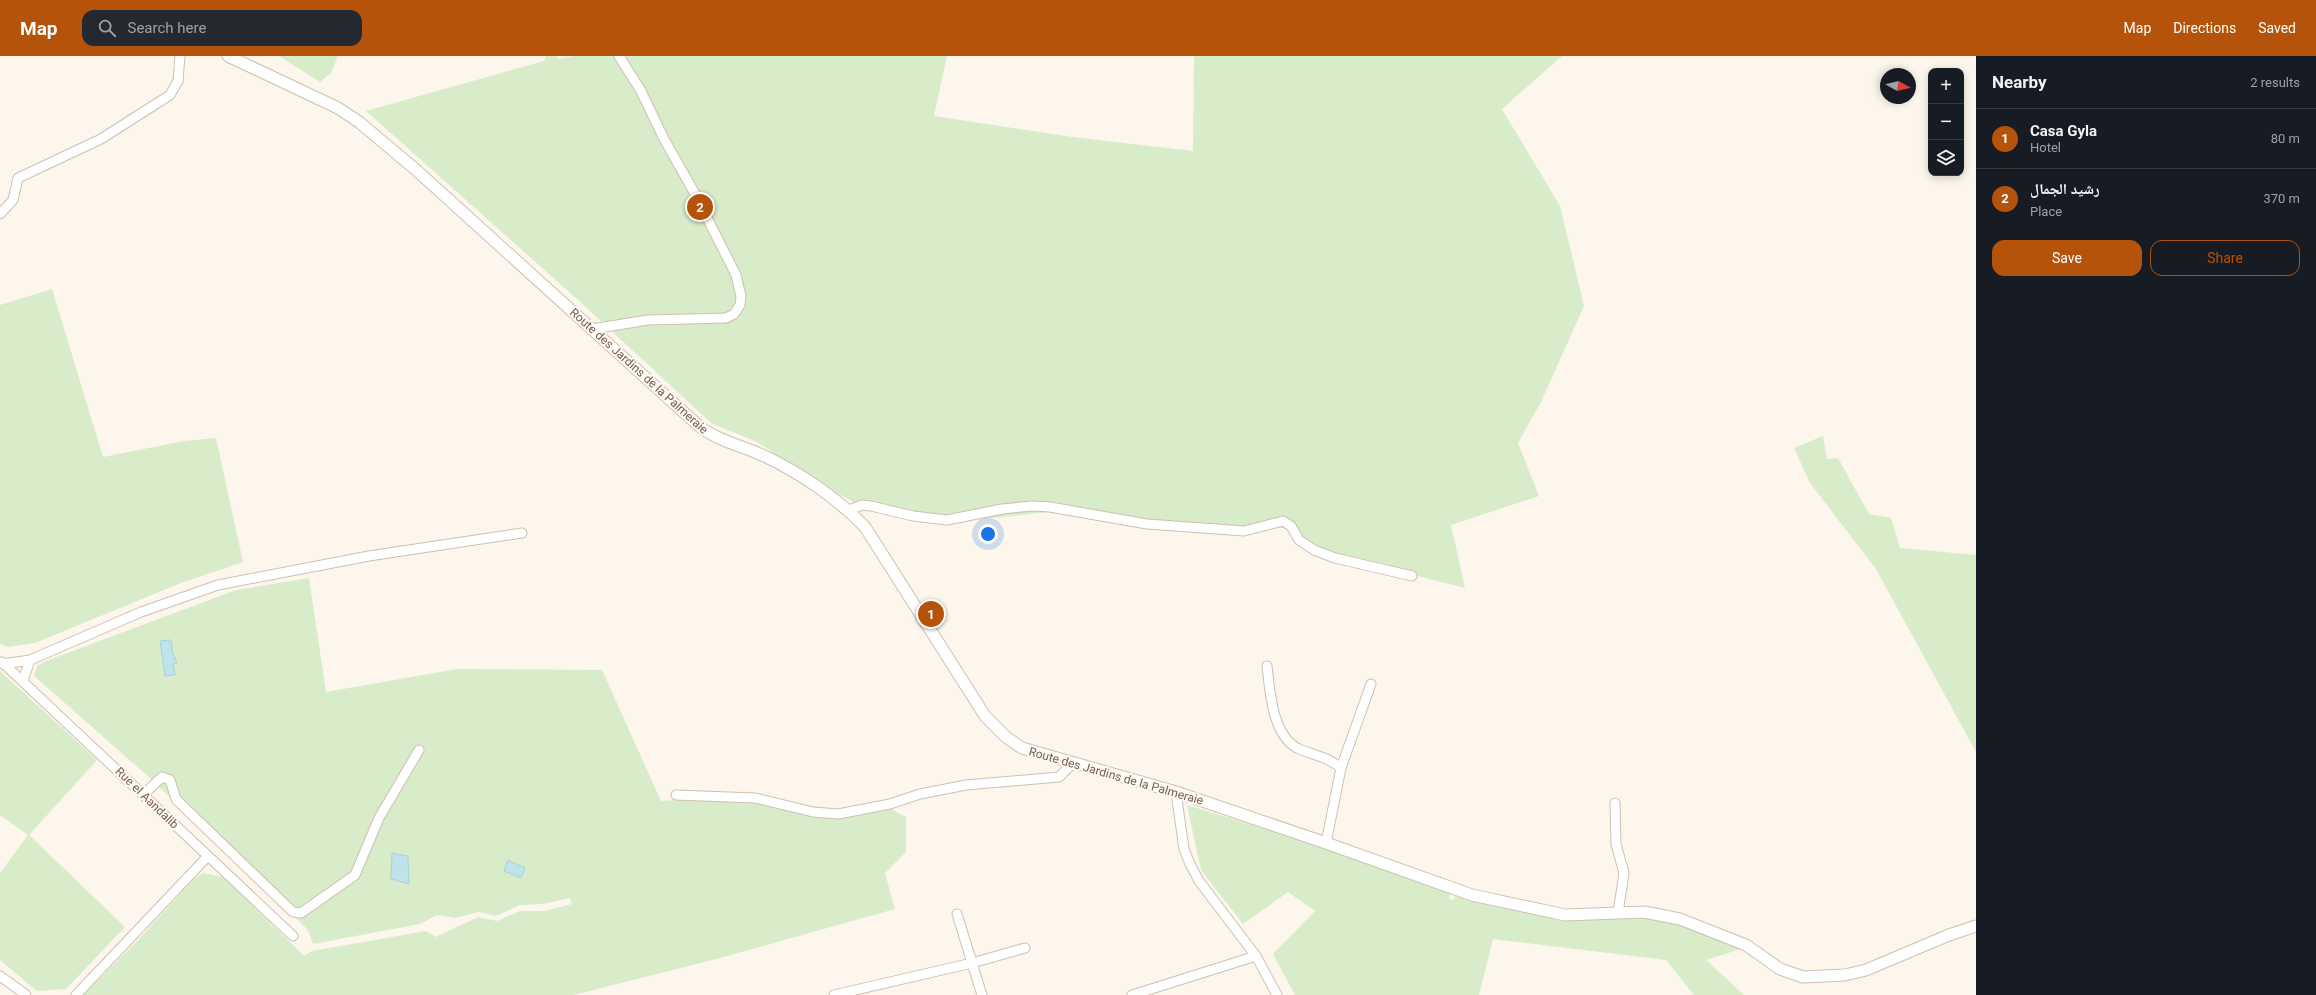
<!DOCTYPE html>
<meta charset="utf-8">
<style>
:root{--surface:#171b24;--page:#242831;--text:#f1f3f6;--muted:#9ea1a6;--line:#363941;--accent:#b45309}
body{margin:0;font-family:Roboto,"Noto Naskh Arabic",sans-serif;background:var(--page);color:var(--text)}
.controls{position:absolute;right:12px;top:12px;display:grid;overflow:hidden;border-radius:8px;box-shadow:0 2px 10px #0003}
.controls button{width:36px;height:36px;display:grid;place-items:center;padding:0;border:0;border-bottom:1px solid var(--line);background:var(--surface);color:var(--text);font:20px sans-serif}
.compass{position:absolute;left:1880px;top:12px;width:36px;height:36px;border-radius:50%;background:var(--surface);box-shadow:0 2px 10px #0003;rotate:98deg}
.you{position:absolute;left:988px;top:478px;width:14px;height:14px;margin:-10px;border:3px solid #fff;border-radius:50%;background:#1a73e8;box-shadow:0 0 0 6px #1a73e833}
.badge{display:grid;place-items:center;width:26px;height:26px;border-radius:50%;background:var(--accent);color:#fff;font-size:13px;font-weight:700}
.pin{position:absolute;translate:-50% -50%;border:2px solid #fff;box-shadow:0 1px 4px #0006}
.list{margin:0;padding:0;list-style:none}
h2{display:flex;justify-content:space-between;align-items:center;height:52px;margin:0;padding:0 16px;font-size:17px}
h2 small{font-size:13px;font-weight:400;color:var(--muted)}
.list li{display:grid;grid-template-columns:26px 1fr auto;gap:12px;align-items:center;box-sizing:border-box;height:60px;padding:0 16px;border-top:1px solid var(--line)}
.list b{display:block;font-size:15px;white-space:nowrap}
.list p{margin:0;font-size:13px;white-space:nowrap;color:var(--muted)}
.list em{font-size:13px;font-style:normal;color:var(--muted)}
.actions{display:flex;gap:8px;padding:12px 16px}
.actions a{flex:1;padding:9px 0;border:1px solid var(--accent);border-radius:12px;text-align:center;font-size:14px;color:var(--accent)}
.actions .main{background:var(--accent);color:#fff}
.icon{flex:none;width:22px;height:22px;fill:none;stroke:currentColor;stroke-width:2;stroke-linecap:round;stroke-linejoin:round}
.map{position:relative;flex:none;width:1976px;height:939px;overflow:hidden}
header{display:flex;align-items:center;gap:24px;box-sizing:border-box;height:56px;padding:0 20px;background:var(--accent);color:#fff}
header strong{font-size:19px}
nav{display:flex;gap:22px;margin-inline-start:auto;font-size:14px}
.search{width:280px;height:36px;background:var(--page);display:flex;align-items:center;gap:10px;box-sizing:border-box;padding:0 14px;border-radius:12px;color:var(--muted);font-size:15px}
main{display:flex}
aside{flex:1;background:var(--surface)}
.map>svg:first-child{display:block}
.green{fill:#d8ecc9}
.water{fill:#bfe3e8;stroke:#a5d3da}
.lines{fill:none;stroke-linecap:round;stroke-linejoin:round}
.minor-casing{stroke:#d1beb0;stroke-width:11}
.tertiary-casing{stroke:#d1beb0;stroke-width:13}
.minor{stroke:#fff;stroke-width:9}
.tertiary{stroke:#fff;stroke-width:11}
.labels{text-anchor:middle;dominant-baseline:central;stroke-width:4;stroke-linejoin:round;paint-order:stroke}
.street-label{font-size:12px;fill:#7a5c4d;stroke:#fffaf3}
</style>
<header>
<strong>Map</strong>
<div class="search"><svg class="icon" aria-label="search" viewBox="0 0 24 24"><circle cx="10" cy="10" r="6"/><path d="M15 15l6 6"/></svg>Search here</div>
<nav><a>Map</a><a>Directions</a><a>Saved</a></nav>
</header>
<main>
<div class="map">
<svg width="1976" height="939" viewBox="0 0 1976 939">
<rect width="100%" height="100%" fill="#fdf6ec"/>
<!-- green -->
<g class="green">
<path d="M 279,0 L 338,0 L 331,17 L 320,26 Z"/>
<path d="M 546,0 L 557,0 L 558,3 L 573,0 L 947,0 L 934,60 L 1072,81 L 1193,95 L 1194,0 L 1562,0 L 1502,53 L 1560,150 L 1584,250 L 1541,346 L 1518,387 L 1539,440 L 1451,469 L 1465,532 L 1300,490 L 1289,472 L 1135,471 L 1048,456 L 959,466 L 918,466 L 870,455 L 833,435 L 757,386 L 711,367 L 577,243 L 366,55 L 544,5 Z"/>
<path d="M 52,233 L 103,401 L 184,385 L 216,382 L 243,506 L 181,527 L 35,587 L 8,591 L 0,588 L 0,249 Z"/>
<path d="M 1823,380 L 1827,403 L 1838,402 L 1869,458 L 1891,462 L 1900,492 L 1976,499 L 1976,696 L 1876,513 L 1810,427 L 1794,392 Z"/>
<path d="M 309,522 L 326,636 L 457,613 L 602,614 L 661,745 L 702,742 L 759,746 L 830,762 L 887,751 L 906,761 L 906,796 L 885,817 L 895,853 L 720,902 L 574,939 L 83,939 L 137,885 L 195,822 L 203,817 L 223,821 L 304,900 L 312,895 L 426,875 L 436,881 L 478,861 L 497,865 L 520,855 L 545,855 L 572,848 L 570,842 L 543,848 L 520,849 L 496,860 L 479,856 L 455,862 L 437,859 L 420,868 L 313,888 L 308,874 L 299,865 L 149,721 L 34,620 L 37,610 L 46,605 L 236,534 Z"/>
<path d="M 0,615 L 97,704 L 29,779 L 125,871 L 66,933 L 37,935 L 0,904 L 0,817 L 28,779 L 0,759 Z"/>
<path d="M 1187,749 L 1350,799 L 1353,803 L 1406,816 L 1450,834 L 1449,843 L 1454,844 L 1455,837 L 1477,846 L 1490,846 L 1562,865 L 1657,860 L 1747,891 L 1706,904 L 1744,939 L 1694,939 L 1666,904 L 1493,883 L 1479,939 L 1295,939 L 1273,898 L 1315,855 L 1288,836 L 1243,868 L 1201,814 Z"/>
</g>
<!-- water -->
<g class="water">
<path d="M 171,584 L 173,598 L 177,607 L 173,608 L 175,619 L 165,620 L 160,585 Z"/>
<path d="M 392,797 L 408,800 L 409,828 L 391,823 Z"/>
<path d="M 508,804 L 525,812 L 521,822 L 504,815 Z"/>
</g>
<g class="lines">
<!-- minor casing -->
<g class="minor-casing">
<g id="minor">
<path d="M 0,158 L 13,144 L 18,122 L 101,83 L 170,39 L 178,25 L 180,0"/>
<path d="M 592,273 L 648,264 L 726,262 L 734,258 L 740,249 L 741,240 L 736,219 L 694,136 L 664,83 L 641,35 L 619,0"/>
<path d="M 849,454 L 862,449 L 871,450 L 913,460 L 947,464 L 1002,453 L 1032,450 L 1050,451 L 1147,468 L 1244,475 L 1283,465 L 1291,470 L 1299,484 L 1314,494 L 1335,502 L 1412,520"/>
<path d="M 2,606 L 293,880"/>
<path d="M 3,608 L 30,604 L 141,556 L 218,529 L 369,500 L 522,477"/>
<path d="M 1267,610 C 1270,636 1272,680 1299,693 C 1314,699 1328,701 1341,712"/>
<path d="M 23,625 L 30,604"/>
<path d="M 1176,736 L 1184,793 L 1190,808 L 1199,825 L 1256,900 L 1277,939"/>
<path d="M 144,738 L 162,721 L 170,724 L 176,743 L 186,753 L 293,856 L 301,857 L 355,819 L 379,762 L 419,694"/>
<path d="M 676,739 L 755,742 L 813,756 L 838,758 L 890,748 L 920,738 L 966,729 L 1059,721 L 1073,707"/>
<path d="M 1615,747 L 1616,788 L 1624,817 L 1618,857"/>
<path d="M 1326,787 L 1341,712 L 1371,628"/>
<path d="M 957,858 L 982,939"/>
<path d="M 0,920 L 26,939"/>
<path d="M 76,939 L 208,800"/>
<path d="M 834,939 L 972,907 L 1025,892"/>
<path d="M 1132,939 L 1256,900"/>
</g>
</g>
<!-- tertiary casing -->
<g class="tertiary-casing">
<path id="tertiary" d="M 228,0 L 338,52 L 359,66 L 415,113 L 699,370 C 718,385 740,389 762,399 C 799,416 837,442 865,471 L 985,660 L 1006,681 L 1022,692 L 1176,736 L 1326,787 L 1472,839 L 1565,859 L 1644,856 L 1680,863 L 1746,889 L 1780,913 L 1803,921 L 1845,919 L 1866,914 L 1949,879 L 1976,870"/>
</g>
<!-- minor -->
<use href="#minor" class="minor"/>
<!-- tertiary -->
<use href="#tertiary" class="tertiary"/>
</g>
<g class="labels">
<!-- street labels -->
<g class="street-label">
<text transform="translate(639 315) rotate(42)">Route des Jardins de la Palmeraie</text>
<text transform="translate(1116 720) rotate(16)">Route des Jardins de la Palmeraie</text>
<text transform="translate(147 742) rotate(44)">Rue el Aandalib</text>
</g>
</g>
</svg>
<div class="controls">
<button>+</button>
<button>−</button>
<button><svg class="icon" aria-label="layers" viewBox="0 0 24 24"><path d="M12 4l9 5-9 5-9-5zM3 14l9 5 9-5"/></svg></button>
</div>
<svg class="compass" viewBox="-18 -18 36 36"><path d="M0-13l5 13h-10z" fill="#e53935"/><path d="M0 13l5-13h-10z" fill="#9ea1a6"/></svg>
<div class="you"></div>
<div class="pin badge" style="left:931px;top:558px">1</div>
<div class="pin badge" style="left:700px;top:151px">2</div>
</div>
<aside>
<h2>Nearby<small>2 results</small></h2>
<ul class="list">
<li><span class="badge">1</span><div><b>Casa Gyla</b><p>Hotel</p></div><em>80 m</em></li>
<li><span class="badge">2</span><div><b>رشيد الجمال</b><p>Place</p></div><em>370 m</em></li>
</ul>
<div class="actions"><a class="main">Save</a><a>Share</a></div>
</aside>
</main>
